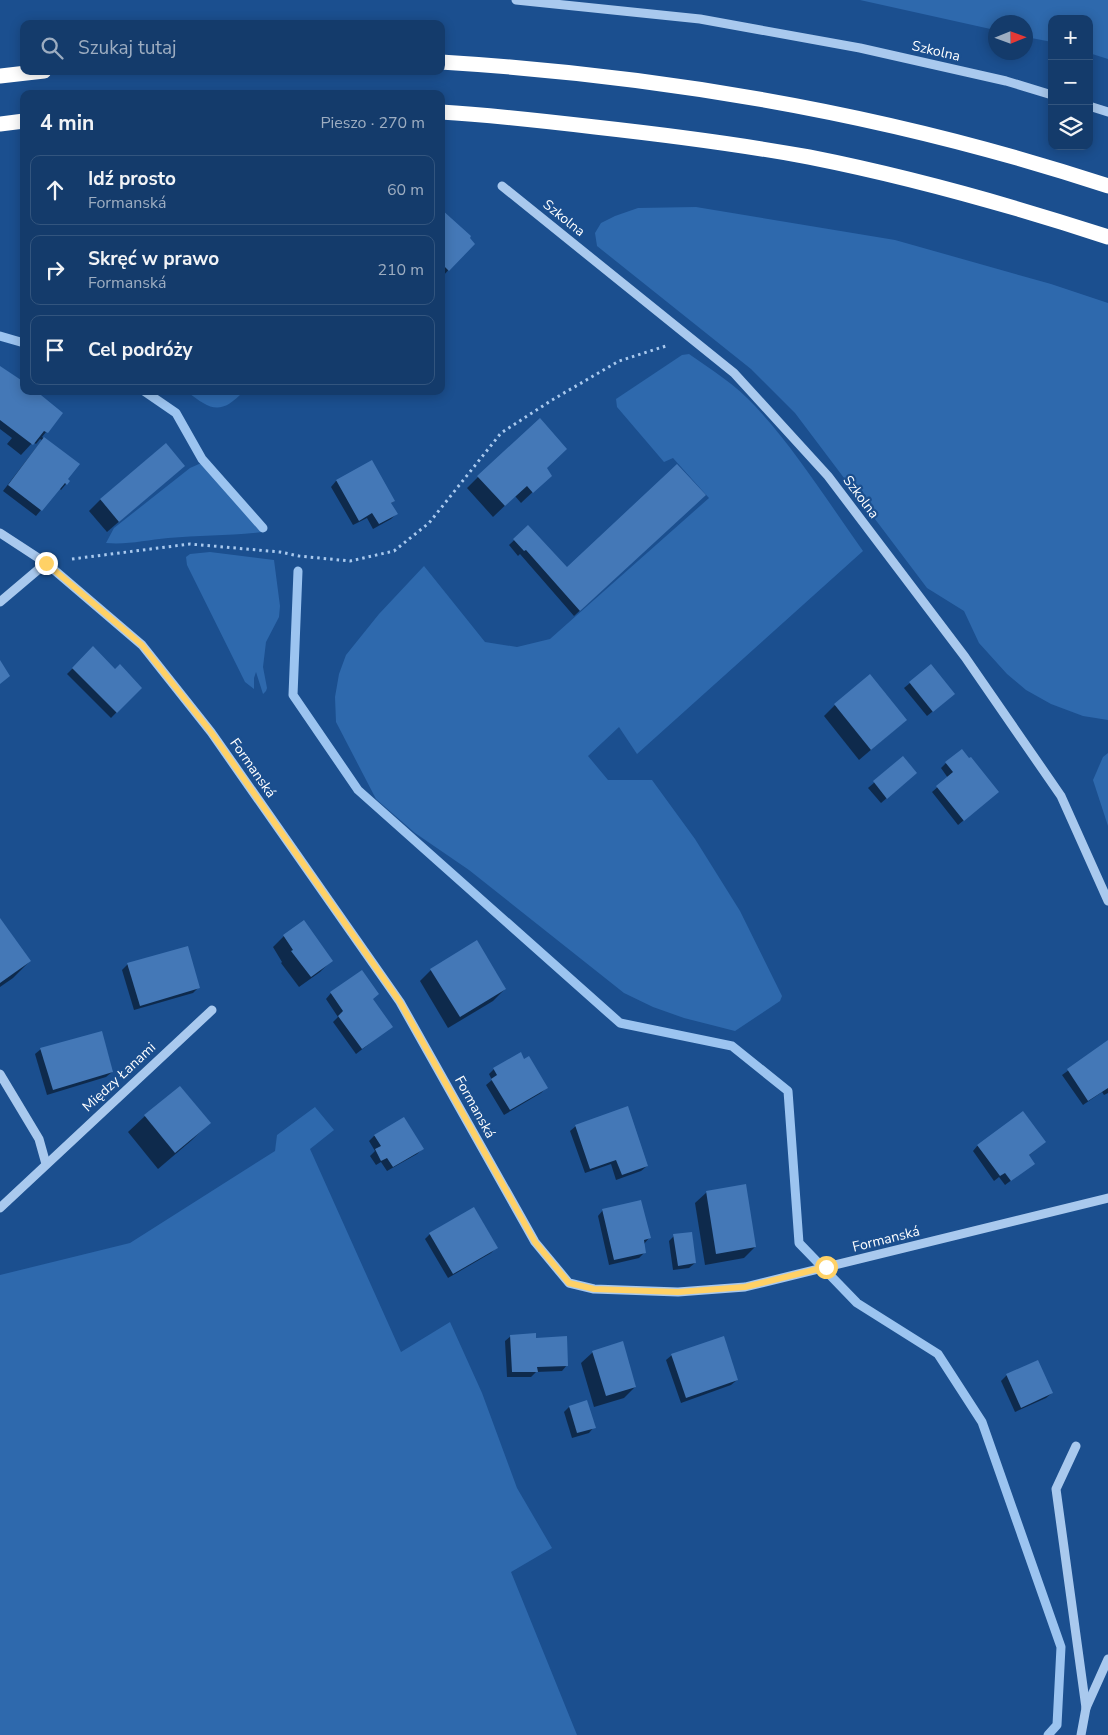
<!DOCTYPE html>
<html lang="pl">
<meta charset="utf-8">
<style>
:root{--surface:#143b6b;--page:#1d4271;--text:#f1f3f6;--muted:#9dadc1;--line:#33557e}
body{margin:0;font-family:"Nunito Sans",sans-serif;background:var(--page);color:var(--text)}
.controls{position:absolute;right:15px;top:15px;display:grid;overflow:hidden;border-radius:10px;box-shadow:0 2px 12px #0003}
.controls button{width:45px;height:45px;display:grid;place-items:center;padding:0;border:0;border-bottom:1px solid var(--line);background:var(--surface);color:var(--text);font:25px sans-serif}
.compass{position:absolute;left:988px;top:15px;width:45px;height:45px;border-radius:50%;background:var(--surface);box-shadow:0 2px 12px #0003;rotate:89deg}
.stop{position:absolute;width:15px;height:15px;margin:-11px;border:4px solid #ffd166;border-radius:50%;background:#fff}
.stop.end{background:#ffd166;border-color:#fff;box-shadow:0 1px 5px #0008}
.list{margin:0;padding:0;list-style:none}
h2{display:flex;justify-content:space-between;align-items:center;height:65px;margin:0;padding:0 20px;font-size:21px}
h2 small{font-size:16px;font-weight:400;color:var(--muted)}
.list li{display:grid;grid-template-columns:32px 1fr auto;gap:15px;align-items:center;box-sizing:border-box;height:70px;margin:0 10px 10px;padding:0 10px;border:1px solid var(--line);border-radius:10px}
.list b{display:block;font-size:19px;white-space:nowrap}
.list p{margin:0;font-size:16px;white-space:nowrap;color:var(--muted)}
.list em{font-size:16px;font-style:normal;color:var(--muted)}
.icon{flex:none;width:28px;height:28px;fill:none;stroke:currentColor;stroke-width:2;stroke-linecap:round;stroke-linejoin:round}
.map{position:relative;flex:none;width:1108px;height:1735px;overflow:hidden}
.search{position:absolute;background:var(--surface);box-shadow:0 2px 12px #0003;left:20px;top:20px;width:425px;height:55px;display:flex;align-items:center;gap:12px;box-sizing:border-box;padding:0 18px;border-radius:10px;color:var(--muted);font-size:19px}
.panel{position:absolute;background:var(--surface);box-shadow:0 2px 12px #0003;left:20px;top:90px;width:425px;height:305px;border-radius:10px}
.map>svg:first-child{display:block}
.green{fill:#2e69ad}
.shadow{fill:#0007}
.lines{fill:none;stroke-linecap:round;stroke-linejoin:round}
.stream{stroke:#9cc4f0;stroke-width:9}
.building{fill:#4478b7}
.path{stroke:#a9c9ee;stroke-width:3;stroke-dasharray:2.5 4;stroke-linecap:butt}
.minor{stroke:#a9c9ee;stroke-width:9}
.highway{stroke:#fff;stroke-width:15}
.route{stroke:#ffd166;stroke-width:6}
.labels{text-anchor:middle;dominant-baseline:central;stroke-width:4.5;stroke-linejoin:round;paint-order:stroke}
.street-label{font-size:14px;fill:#fff;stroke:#1b4f8f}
</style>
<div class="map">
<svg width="1108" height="1735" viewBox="0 0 1108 1735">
<rect width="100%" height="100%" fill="#1b4f8f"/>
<!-- green -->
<g class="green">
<path d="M 860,0 L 1108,0 L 1108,59 L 1089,53 L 1089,19 L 1052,19 L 1052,42 L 1026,37 L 1026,22 L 996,22 L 995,30 Z"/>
<path d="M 696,207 L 895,240 L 1051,284 L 1108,303 L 1108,720 L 1083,716 L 1051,704 L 1026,690 L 1007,674 L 979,643 L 964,611 L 927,588 L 795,413 L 751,369 L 597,246 L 595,233 L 601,223 L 615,216 L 638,208 Z"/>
<path d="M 689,354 C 712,370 736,385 755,406 C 796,450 828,502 863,551 L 637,754 L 619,727 L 588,756 L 608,780 L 652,780 L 695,839 L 740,911 L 782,996 L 780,1001 L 735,1031 L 684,1018 L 653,1007 L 624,993 L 469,870 L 415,833 L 376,799 L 336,722 L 335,697 L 339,674 L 346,655 L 379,614 L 424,566 L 485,642 L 517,647 L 550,639 L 709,498 L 673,458 L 664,462 L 617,407 L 616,399 L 682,355 Z"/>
<path d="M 186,391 L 244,391 C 220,416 211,410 186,391 Z"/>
<path d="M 199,464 L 203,464 L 260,527 L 262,532 C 230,536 199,535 168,538 C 147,540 127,545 106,543 L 114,528 L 190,468 Z"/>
<path d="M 210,552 L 274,560 L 280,606 L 279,617 L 266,642 L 263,667 L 267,688 L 266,691 L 263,694 L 256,672 L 254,678 L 254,689 L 245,682 L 187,565 L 186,557 L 190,554 Z"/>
<path d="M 1108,753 L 1108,826 L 1093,780 L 1103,757 Z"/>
<path d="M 315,1107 L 334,1130 L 310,1149 L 401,1352 L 450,1322 L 482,1393 L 517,1488 L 552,1548 L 511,1572 L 577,1735 L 0,1735 L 0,1275 L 130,1243 L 275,1151 L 277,1135 Z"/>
</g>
<!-- shadow -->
<g class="shadow">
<path d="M 441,211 L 473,244 L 441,278 Z"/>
<path d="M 0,367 L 24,391 L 61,413 L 42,437 L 79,464 L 67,479 L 69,481 L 66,484 L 61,490 L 59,488 L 36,516 L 3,491 L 42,440 L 40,439 L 36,444 L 33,442 L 21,455 L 7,444 L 12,438 L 0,429 Z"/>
<path d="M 372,462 L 394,501 L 390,504 L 396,514 L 391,519 L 373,529 L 367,518 L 353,525 L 331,487 L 336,481 Z"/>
<path d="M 183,466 L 107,532 L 89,511 L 101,499 Z"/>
<path d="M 545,468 L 538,487 L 521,503 L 515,496 L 493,517 L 467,488 L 478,477 Z"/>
<path d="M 699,500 L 574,616 L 520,554 L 518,556 L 509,545 L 528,527 L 567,569 Z"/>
<path d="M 93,648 L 115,671 L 140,688 L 111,718 L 67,674 Z"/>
<path d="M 910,683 L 948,699 L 927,716 L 904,688 Z"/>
<path d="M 835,705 L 906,720 L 859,760 L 824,716 Z"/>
<path d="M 903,758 L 910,778 L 881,803 L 868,788 Z"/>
<path d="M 946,763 L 992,797 L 958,825 L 932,792 L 948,778 L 941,768 Z"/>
<path d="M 0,920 L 30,961 L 13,978 L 0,987 Z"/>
<path d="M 284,936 L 331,961 L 320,972 L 299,987 L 281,963 L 282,962 L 273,947 Z"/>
<path d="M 128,964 L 198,988 L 193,993 L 134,1010 L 122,970 Z"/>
<path d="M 431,970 L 505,989 L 493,1001 L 448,1028 L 420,981 Z"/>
<path d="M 331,993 L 372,999 L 391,1027 L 356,1054 L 333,1022 L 338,1017 L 326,999 Z"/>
<path d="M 1108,1042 L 1108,1093 L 1104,1095 L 1102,1092 L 1083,1105 L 1062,1075 Z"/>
<path d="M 41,1049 L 112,1072 L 106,1077 L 47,1095 L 35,1054 Z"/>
<path d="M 524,1060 L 546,1088 L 541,1093 L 504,1115 L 486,1085 L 492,1080 L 489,1074 L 494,1069 Z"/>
<path d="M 145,1116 L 209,1123 L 192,1140 L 158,1169 L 128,1132 Z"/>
<path d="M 404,1119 L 422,1149 L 417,1154 L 387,1171 L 381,1162 L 376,1165 L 370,1156 L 375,1151 L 369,1141 L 374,1136 Z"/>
<path d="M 576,1126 L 647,1166 L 641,1171 L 616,1180 L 611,1164 L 585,1173 L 570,1131 Z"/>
<path d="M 1045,1142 L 1028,1156 L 1033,1164 L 1005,1185 L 999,1177 L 994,1181 L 973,1151 L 978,1145 Z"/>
<path d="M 707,1192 L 755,1247 L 744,1258 L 705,1265 L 695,1203 Z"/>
<path d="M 603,1210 L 649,1238 L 644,1244 L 644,1253 L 639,1258 L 609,1265 L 598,1216 Z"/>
<path d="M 430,1234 L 496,1248 L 491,1253 L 448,1278 L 425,1239 Z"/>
<path d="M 674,1236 L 695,1263 L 689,1268 L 673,1270 L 669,1241 Z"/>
<path d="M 511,1336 L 535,1339 L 567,1365 L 562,1371 L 536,1372 L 531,1377 L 507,1377 L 505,1341 Z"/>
<path d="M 593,1352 L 635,1387 L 624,1398 L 594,1407 L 581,1363 Z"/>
<path d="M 672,1355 L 737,1380 L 731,1385 L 681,1403 L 666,1360 Z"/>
<path d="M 1037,1361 L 1052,1393 L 1046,1398 L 1015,1412 L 1001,1381 L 1007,1375 Z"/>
<path d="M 569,1407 L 594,1427 L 589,1433 L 572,1438 L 564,1412 Z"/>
</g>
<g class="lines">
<!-- stream -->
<g class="stream">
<path d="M 0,336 L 24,343"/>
<path d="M 144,391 L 176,413 L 202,459 L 263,528"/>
<path d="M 298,571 L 293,695 L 358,790 L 620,1023 L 732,1046 L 788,1091 L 799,1243 L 857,1303 L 938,1354 L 982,1422 L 1061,1647 L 1057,1725 L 1048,1735"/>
</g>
</g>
<!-- building -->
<g class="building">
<path d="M 441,209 L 471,236 L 470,238 L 475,244 L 449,271 L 444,266 L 441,269 Z"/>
<path d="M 0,366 L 24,382 L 24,391 L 36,391 L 63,413 L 48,433 L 44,431 L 33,445 L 0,420 Z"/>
<path d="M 540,418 L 567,449 L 547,468 L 552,476 L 533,493 L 527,486 L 505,506 L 477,476 Z"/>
<path d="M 44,437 L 80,464 L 68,479 L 70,481 L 67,485 L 65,483 L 42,511 L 8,485 Z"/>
<path d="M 166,443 L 185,466 L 119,522 L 100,499 Z"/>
<path d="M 372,460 L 395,501 L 391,503 L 398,514 L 379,524 L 372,513 L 359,521 L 336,480 Z"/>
<path d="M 677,464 L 706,495 L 580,611 L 526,550 L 524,551 L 513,539 L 528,525 L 567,567 Z"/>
<path d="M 93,646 L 115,669 L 120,664 L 142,688 L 117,713 L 72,668 Z"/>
<path d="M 0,660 L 10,676 L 0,684 Z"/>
<path d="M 931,664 L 955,694 L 933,712 L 909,682 Z"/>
<path d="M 870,674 L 907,720 L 871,750 L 834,704 Z"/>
<path d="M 962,749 L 969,758 L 971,757 L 999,792 L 964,821 L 936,786 L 953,772 L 945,762 Z"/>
<path d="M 903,756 L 917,773 L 887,799 L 873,781 Z"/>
<path d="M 0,918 L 31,961 L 0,983 Z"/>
<path d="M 304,920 L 333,961 L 311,977 L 291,951 L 293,950 L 283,935 Z"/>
<path d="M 477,940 L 506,989 L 460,1017 L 430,969 Z"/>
<path d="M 188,946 L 200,988 L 140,1006 L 127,963 Z"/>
<path d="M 362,970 L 379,994 L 373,999 L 393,1027 L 362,1049 L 338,1016 L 343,1011 L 330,992 Z"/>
<path d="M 102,1031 L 113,1072 L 53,1090 L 40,1048 Z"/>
<path d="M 1108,1040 L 1108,1088 L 1088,1101 L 1067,1069 Z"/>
<path d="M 521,1052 L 524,1059 L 529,1056 L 548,1088 L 510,1110 L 491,1079 L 497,1075 L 493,1068 Z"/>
<path d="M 180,1086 L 211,1123 L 175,1153 L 144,1115 Z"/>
<path d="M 628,1106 L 648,1166 L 622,1175 L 616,1160 L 590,1169 L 575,1125 Z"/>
<path d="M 1023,1111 L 1046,1142 L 1029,1155 L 1035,1164 L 1011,1181 L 1005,1173 L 1000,1176 L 977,1145 Z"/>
<path d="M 404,1117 L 424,1149 L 393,1167 L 387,1158 L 381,1161 L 375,1149 L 381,1146 L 374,1135 Z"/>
<path d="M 746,1184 L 756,1247 L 716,1254 L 706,1191 Z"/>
<path d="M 641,1200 L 651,1238 L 644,1240 L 646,1253 L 614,1260 L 602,1209 Z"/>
<path d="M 474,1207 L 498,1248 L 453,1274 L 429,1233 Z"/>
<path d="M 692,1232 L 696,1263 L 678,1266 L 673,1234 Z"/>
<path d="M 536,1333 L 536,1338 L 567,1336 L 568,1366 L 537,1367 L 538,1372 L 512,1372 L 510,1335 Z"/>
<path d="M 724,1336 L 738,1380 L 686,1398 L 671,1354 Z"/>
<path d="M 623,1341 L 636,1387 L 606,1396 L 592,1351 Z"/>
<path d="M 1038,1360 L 1053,1393 L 1021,1408 L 1006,1374 Z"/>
<path d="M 587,1400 L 596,1428 L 577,1433 L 569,1406 Z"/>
</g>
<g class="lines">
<!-- path -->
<path class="path" d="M 72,559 L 190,544 L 280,552 L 299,556 L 350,561 L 394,551 L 429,523 L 501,433 L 552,400 L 619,361 L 669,345"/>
<!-- minor -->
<g class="minor">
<path d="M 516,0 L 700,19 L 860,48 L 1006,81 L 1052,95"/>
<path d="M 1089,106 L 1108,112"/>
<path d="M 502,186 L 734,373 L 828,476 L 965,657 L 1061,796 L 1108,901"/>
<path d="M 0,533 L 46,563 L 142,645 L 211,732 L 400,1002 L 535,1242 L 569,1283 L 594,1289 L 678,1292 L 745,1287 L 1108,1198"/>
<path d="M 0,602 L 46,563"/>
<path d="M 0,1074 L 39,1139 L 46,1164"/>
<path d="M 0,1208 L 212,1010"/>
<path d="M 1076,1446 L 1056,1489 L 1086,1708"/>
<path d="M 1081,1735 L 1086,1708 L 1108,1659"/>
</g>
<!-- highway -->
<g class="highway">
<path d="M 441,62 C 667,76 893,115 1108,186"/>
<path d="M 0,76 L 44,71"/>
<path d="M 441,112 C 493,115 544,121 595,127 C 667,135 738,144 809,157 C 910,177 1010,205 1108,237"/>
<path d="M 0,124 L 24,121"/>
</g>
</g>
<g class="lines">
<!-- route -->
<path class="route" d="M 46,563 L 142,645 L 211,732 L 400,1002 L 535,1242 L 569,1283 L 594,1289 L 678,1292 L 745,1287 L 826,1267"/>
</g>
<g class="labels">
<!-- street labels -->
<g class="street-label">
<text transform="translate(936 51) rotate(13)">Szkolna</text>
<text transform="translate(564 218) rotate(39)">Szkolna</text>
<text transform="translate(861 497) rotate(53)">Szkolna</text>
<text transform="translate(253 768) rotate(55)">Formanská</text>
<text transform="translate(119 1077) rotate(-43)">Między Łanami</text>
<text transform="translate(475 1107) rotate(61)">Formanská</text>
<text transform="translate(886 1239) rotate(-14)">Formanská</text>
</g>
</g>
</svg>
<div class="controls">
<button>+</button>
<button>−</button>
<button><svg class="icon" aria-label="layers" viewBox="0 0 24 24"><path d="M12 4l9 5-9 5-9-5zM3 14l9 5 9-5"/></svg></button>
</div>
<svg class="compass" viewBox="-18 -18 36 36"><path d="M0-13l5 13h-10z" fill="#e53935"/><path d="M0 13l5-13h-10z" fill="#9dadc1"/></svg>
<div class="stop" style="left:826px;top:1267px"></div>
<div class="stop end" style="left:46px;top:563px"></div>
<div class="search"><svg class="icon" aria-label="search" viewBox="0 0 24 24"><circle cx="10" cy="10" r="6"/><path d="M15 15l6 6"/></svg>Szukaj tutaj</div>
<section class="panel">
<h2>4 min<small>Pieszo · 270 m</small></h2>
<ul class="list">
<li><svg class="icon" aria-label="ahead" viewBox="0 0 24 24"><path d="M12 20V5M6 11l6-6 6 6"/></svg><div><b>Idź prosto</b><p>Formanská</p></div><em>60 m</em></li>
<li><svg class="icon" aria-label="right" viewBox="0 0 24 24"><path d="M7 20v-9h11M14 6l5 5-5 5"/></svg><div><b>Skręć w prawo</b><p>Formanská</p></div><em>210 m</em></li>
<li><svg class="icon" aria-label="arrive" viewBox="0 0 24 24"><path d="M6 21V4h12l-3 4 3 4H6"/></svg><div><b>Cel podróży</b></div></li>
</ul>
</section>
</div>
